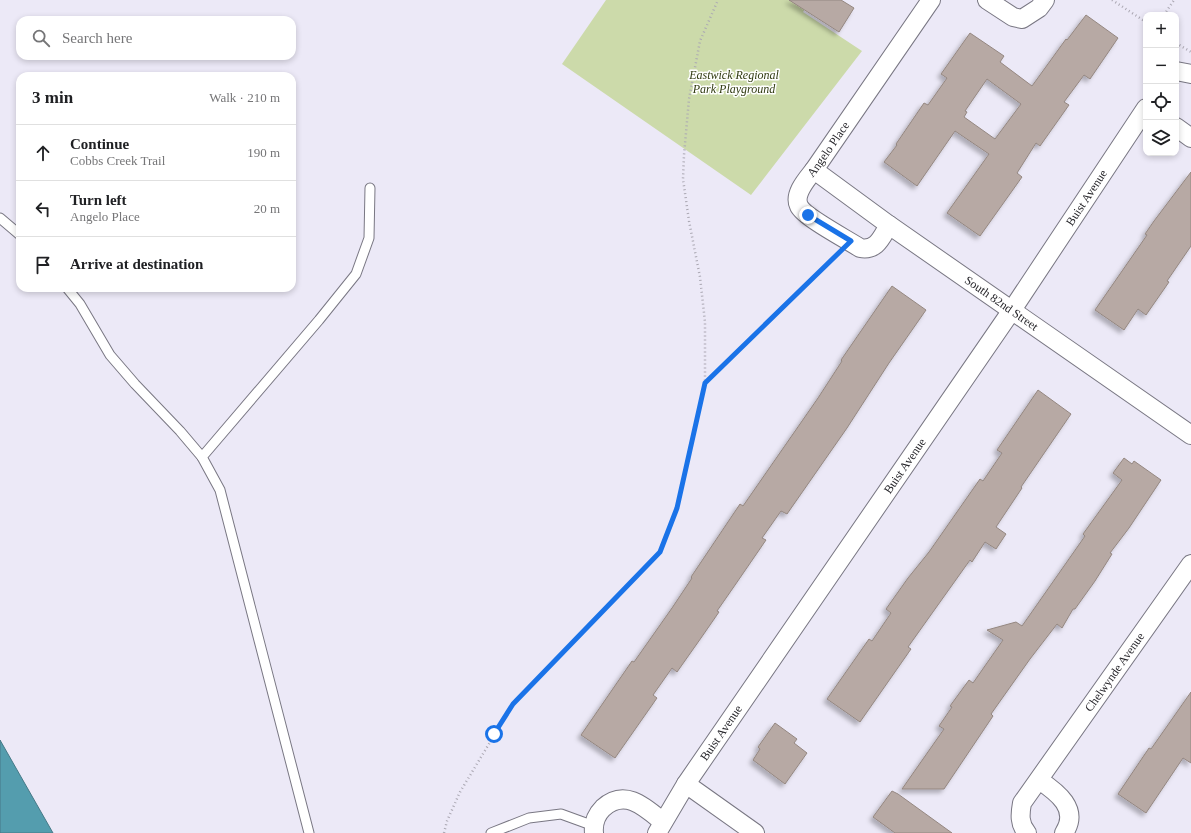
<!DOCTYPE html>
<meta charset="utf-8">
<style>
:root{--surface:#fff;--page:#f2f2f2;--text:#202124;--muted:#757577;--line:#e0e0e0}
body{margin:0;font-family:Georgia,serif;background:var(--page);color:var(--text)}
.controls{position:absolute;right:12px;top:12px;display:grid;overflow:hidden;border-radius:8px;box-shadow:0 2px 6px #0003}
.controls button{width:36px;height:36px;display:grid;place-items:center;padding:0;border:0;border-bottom:1px solid var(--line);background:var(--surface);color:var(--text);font:20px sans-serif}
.stop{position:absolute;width:12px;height:12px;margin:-9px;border:3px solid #1a73e8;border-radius:50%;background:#fff}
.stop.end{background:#1a73e8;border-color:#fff;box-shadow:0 1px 4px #0008}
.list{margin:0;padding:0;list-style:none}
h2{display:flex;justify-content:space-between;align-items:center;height:52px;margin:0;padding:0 16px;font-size:17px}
h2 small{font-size:13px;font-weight:400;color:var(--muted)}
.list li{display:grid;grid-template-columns:26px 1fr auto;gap:12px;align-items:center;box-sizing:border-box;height:56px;padding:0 16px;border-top:1px solid var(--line)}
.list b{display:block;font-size:15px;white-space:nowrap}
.list p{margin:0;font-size:13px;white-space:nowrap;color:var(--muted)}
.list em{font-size:13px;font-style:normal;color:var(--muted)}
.icon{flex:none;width:22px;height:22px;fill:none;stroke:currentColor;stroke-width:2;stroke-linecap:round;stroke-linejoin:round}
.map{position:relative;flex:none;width:1191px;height:833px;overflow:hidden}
.search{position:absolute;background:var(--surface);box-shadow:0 2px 6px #0003;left:16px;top:16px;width:280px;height:44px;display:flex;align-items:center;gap:10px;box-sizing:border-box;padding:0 14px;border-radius:12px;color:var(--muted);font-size:15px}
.panel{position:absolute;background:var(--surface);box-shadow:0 2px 6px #0003;left:16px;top:72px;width:280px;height:220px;border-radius:12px}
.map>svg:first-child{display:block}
.green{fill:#ccdaaa}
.water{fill:#549dae;stroke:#467987}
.building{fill:#b7a9a4;stroke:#948781;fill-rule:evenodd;filter:url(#shadow)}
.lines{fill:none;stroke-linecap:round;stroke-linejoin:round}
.service-casing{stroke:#797783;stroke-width:11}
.minor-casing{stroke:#797783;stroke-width:20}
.path{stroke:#aba8b3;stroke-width:2.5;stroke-dasharray:1 3;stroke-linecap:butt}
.service{stroke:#fff;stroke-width:9}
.minor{stroke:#fff;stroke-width:18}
.route{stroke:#1a73e8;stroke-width:5}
.labels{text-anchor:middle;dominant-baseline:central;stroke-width:3;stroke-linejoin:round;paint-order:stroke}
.park-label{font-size:12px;font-style:italic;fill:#313b11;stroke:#fff}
.street-label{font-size:12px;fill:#27262b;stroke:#fff}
</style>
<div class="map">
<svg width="1191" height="833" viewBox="0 0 1191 833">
<defs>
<filter id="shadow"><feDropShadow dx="-3.5" dy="3.5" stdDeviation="2" flood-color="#0004"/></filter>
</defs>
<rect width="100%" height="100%" fill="#ece9f7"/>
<!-- green -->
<path class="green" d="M 606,0 L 811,0 L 803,12 L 862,51 L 751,195 L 562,64 Z"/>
<!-- water -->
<path class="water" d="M 0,740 L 53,833 L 0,833 Z"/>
<!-- building -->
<g class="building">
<path d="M 789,0 L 841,0 L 854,8 L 839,32 Z"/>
<path d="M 1086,15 L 1118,38 L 1090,79 L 1084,75 L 1064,102 L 1069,105 L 1040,146 L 1036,143 L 1017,173 L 1022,177 L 980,236 L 947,213 L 989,154 L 955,131 L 917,186 L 884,162 L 897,145 L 896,144 L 924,103 L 928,105 L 947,78 L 941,74 L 970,33 L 1004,56 L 1000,62 L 1032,86 L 1066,39 L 1067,40 ZM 987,79 L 1021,104 L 995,139 L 964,117 L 967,112 L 965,111 Z"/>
<path d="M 1191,172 L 1191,246 L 1167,281 L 1169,282 L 1146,315 L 1138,309 L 1124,330 L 1095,310 L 1147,235 L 1145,234 L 1154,221 Z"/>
<path d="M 892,286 L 926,310 L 889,363 L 847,428 L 787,514 L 781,511 L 762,538 L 766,540 L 733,588 L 717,611 L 719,612 L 701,638 L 677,672 L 672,668 L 653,695 L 657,698 L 615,758 L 581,735 L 632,661 L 634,662 L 672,608 L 692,578 L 691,577 L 740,504 L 743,506 L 818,398 L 842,361 L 841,360 Z"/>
<path d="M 1038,390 L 1071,414 L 1021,487 L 1022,488 L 996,527 L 1006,534 L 996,549 L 985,542 L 972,562 L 970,560 L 908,647 L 911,649 L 860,722 L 827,699 L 869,639 L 872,641 L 891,613 L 886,609 L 908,578 L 929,552 L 980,479 L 983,481 L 1002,453 L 997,450 Z"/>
<path d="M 1124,458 L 1132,464 L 1134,461 L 1161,480 L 1129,528 L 1110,553 L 1112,554 L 1095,581 L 1075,609 L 1073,609 L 1062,628 L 1057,624 L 1030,659 L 991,714 L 993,716 L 944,789 L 902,789 L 944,729 L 939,726 L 952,707 L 950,706 L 969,680 L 973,683 L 1003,640 L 987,630 L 1016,622 L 1022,626 L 1085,536 L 1083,534 L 1122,480 L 1113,473 Z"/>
<path d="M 1191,692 L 1191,763 L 1183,758 L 1146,813 L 1118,794 L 1149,748 L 1151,749 Z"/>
<path d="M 775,723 L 797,739 L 794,743 L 807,753 L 785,784 L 753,760 L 760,749 L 758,747 Z"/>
<path d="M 892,791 L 898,794 L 952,833 L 895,833 L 873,817 Z"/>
</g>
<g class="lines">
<!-- service casing -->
<g class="service-casing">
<g id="service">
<path d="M 0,218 L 20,235"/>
<path d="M 67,288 L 80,304 L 110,355 L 135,384 L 180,431 L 202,457"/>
<path d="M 309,833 L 220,490 L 202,457 L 319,320 L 356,274 L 369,238 L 370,188"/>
<path d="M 491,833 L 529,818 L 561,814 L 594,826"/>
</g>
</g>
<!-- minor casing -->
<g class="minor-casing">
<g id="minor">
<path d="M 987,0 L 1013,17 L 1022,19 L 1039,8 L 1045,0"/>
<path d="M 1176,71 L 1191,74"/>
<path d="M 1176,127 L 1191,138"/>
<path id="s1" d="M 814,170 L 889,225 L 1191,435"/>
<path id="s2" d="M 889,225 C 881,238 877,251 860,248 C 848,240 804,217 799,206 C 793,194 807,179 814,170 L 931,0"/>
<path d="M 1039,780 C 1057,792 1080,809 1064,833"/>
<path d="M 686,784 L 755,833"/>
<path d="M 594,833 C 593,823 596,815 603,808 C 625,788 645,807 663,822"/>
<path id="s3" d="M 657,833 L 686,784 L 1012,310 L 1146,108"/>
<path id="s4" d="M 1027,833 C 1019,824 1020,814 1022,803 L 1191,564"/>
</g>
</g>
<!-- path -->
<g class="path">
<path d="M 1112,0 L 1146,22"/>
<path d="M 1164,15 L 1174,0"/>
<path d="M 1176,43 L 1191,52"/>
<path d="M 705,382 L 835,256"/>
<path d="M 444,833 L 447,821 L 460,792 L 513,704 L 660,552 L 677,507 L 705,383 L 705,322 L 700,277 L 689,221 L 683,179 L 684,155 L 689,99 L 700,41 L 718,0"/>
</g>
<!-- service -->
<use href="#service" class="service"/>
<!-- minor -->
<use href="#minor" class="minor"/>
</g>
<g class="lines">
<!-- route -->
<path class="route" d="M 494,734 L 513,704 L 660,552 L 677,508 L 705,383 L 851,241 L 808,215"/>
</g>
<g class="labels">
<!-- park labels -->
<g class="park-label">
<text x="734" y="75">Eastwick Regional<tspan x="734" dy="14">Park Playground</tspan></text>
</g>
<!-- street labels -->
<g class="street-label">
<text stroke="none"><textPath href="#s2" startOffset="181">Angelo Place</textPath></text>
<text stroke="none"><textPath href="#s3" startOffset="767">Buist Avenue</textPath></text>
<text stroke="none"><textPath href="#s1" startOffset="230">South 82nd Street</textPath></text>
<text stroke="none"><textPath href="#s3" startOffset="443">Buist Avenue</textPath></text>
<text stroke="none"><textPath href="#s4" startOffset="192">Chelwynde Avenue</textPath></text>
<text stroke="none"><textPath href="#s3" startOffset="119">Buist Avenue</textPath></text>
</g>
</g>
</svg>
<div class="controls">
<button>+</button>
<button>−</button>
<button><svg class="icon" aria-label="locate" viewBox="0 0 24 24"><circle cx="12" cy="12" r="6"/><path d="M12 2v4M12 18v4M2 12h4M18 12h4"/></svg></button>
<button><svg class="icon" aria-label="layers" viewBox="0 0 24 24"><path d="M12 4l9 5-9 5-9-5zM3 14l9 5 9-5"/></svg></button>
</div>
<div class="stop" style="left:494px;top:734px"></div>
<div class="stop end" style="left:808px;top:215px"></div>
<div class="search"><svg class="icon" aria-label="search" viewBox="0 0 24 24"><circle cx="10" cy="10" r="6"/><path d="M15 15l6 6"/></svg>Search here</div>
<section class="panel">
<h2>3 min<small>Walk · 210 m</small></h2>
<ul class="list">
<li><svg class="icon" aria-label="ahead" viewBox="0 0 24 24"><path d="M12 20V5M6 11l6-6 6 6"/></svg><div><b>Continue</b><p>Cobbs Creek Trail</p></div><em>190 m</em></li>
<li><svg class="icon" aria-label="left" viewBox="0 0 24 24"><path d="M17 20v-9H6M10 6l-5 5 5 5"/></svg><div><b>Turn left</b><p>Angelo Place</p></div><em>20 m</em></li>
<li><svg class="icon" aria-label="arrive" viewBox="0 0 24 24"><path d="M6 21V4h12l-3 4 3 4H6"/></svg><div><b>Arrive at destination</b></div></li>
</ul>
</section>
</div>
